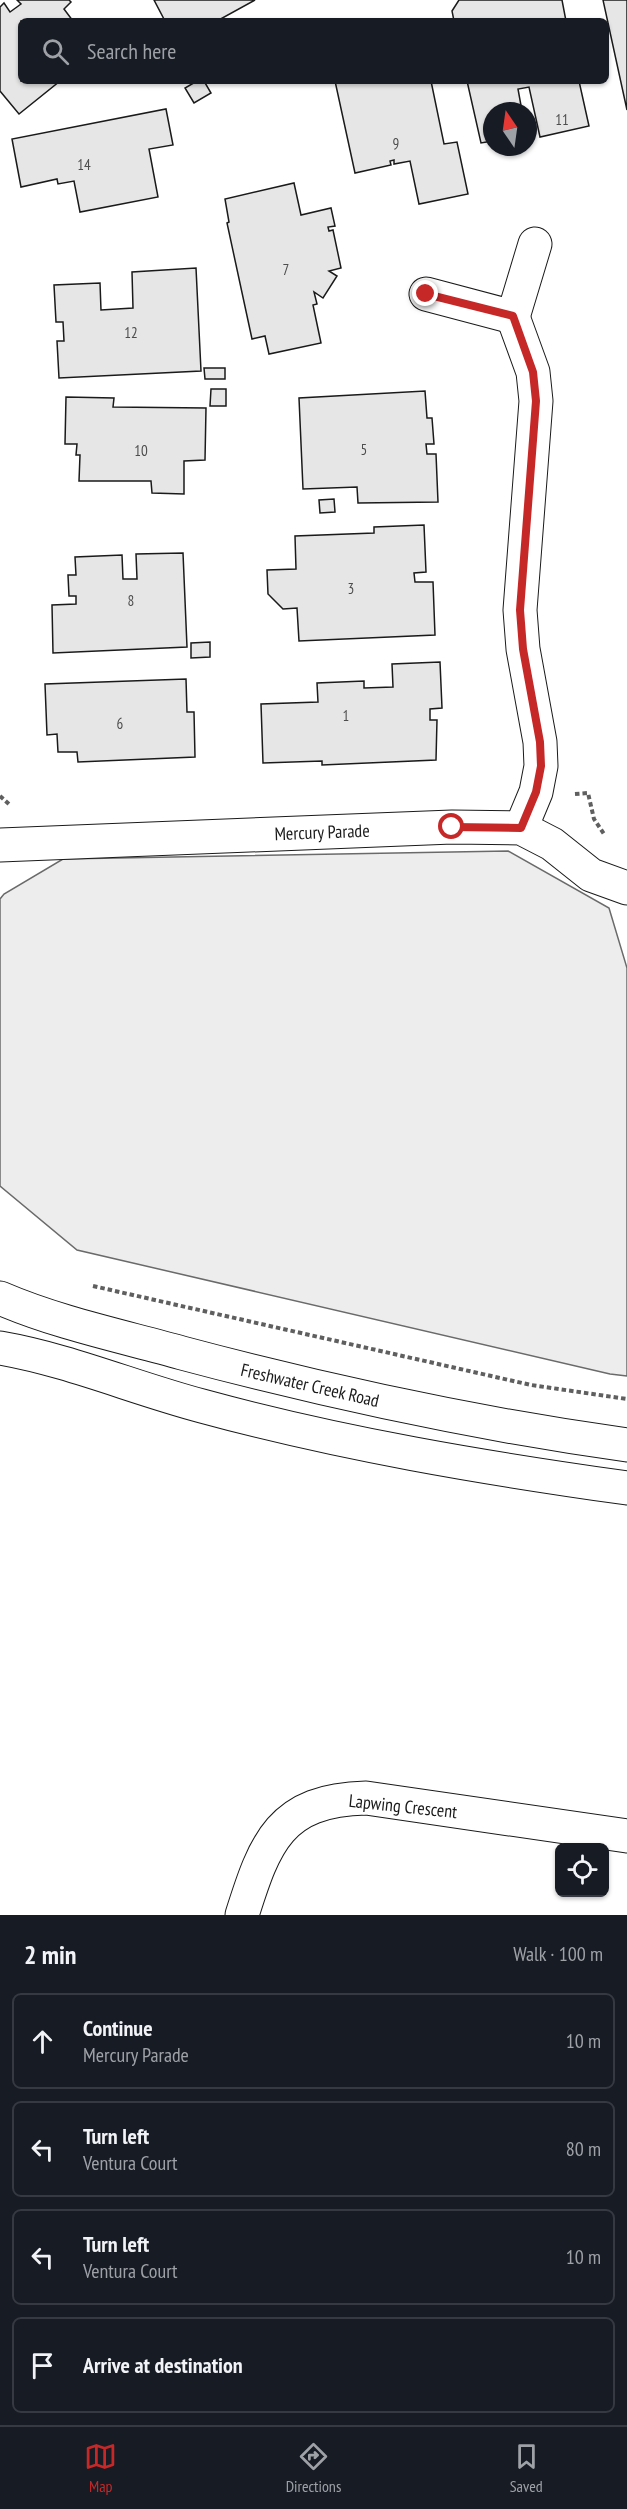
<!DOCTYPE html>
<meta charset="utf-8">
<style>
:root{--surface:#171b24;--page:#242831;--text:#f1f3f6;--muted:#9ea1a6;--line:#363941;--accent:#c62828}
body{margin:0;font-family:"PT Sans Narrow",sans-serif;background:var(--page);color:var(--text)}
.controls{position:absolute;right:18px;bottom:18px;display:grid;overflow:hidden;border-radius:9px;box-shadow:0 2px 4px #0004}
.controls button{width:54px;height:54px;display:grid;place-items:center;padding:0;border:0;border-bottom:2px solid var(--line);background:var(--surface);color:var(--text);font:30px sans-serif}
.compass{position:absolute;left:483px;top:102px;width:54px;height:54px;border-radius:50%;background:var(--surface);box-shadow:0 2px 4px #0004;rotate:347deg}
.stop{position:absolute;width:18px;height:18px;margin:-14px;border:4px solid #c62828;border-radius:50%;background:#fff}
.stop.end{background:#c62828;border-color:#fff;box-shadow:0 2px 6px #0008}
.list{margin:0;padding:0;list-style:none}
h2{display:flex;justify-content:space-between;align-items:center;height:78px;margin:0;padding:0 24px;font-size:26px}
h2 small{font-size:20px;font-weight:400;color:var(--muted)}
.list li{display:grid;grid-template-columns:39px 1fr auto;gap:18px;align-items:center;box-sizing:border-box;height:96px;margin:0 12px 12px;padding:0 12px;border:2px solid var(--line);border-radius:9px}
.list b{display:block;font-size:22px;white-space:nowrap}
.list p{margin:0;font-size:20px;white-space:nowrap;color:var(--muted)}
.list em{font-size:20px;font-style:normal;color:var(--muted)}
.icon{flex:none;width:33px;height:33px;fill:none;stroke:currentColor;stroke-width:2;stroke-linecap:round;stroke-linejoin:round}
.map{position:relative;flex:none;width:627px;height:1915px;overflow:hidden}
.search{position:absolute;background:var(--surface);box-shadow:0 2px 4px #0004;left:18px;right:18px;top:18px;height:66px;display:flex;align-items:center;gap:15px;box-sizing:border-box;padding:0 21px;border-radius:9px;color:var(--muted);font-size:22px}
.sheet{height:510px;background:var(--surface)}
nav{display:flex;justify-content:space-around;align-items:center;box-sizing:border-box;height:84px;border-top:2px solid var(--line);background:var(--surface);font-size:16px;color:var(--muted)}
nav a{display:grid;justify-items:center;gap:3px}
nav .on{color:var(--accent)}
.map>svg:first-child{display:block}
.built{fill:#ededed;stroke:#6a6a6a;stroke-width:1.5}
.building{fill:#e6e6e6;stroke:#1a1a1a;stroke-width:1.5}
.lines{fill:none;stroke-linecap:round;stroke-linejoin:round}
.minor-casing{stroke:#1a1a1a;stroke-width:35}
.secondary-casing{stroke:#1a1a1a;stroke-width:35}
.path{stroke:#5f5f5f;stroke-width:4;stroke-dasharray:4.5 3;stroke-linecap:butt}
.minor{stroke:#fff;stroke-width:33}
.secondary{stroke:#fff;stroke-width:33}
.route{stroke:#c62828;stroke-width:8}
.labels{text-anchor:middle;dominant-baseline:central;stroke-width:4.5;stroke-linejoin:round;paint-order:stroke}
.number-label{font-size:15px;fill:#4d4d4d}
.street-label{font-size:18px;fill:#1a1a1a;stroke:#fff}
</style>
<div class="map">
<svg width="627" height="1915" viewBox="0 0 627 1915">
<rect width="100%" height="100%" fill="#fff"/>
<!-- built -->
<path class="built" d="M 508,851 L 609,908 L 627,968 L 627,1376 L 610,1374 L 77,1250 L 0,1186 L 0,899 L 4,894 L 63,859 Z"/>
<!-- building -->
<g class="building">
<path d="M 17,0 L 69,0 L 71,2 L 64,9 L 73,21 L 21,21 L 21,81 L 60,81 L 19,114 L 0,91 L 0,7 L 4,3 L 10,12 L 21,4 Z"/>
<path d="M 154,0 L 255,0 L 217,21 L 165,21 Z"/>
<path d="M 459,0 L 562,0 L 566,21 L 454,21 L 452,11 Z"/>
<path d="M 603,0 L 627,0 L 627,110 Z"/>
<path d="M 197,81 L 204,81 L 211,93 L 194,103 L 185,88 Z"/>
<path d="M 335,81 L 431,81 L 444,144 L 457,142 L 468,194 L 419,204 L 410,161 L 394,164 L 394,160 L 390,161 L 391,165 L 355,173 Z"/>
<path d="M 467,81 L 579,81 L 589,126 L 540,137 L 529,87 L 518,89 L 522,111 L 492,111 L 492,141 L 481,143 Z"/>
<path d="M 166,109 L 173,145 L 149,149 L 158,197 L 80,212 L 74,181 L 58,184 L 57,179 L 21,187 L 12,139 Z"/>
<path d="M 294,183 L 301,215 L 331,208 L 335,226 L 328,227 L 329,231 L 333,230 L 341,268 L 329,271 L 337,276 L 323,298 L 314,292 L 317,304 L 313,305 L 321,343 L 269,354 L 265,336 L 252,339 L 227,223 L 229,222 L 225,199 Z"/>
<path d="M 196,268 L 201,371 L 59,378 L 57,341 L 64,341 L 63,322 L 56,322 L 54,285 L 100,283 L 101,310 L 133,308 L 132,272 Z"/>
<path d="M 204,368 L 225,368 L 225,379 L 205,379 Z"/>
<path d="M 211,389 L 226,389 L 226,406 L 210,406 Z"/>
<path d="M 425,391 L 427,418 L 432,418 L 434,444 L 426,444 L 427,454 L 436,454 L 438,502 L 358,503 L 357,487 L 303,489 L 299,398 Z"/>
<path d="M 66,397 L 114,398 L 113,407 L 206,408 L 205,460 L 184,461 L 184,494 L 152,493 L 151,481 L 79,481 L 80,455 L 76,455 L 77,444 L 65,444 Z"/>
<path d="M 334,499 L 335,512 L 320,513 L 319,500 Z"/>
<path d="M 424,525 L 426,572 L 414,573 L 415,582 L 433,582 L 435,635 L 299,641 L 297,608 L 283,609 L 268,594 L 267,570 L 296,569 L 295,536 L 374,533 L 374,527 Z"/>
<path d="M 183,553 L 187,647 L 53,653 L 52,605 L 76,604 L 76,596 L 69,596 L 68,575 L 76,575 L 75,557 L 122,555 L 123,579 L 137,579 L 136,554 Z"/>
<path d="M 210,642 L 210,657 L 191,658 L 191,643 Z"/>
<path d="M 440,662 L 442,708 L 430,709 L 430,720 L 437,720 L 436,760 L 322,765 L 322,761 L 263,763 L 261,704 L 318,702 L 317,683 L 364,681 L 364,688 L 393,687 L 392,664 Z"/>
<path d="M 186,679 L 187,712 L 194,712 L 195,757 L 78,762 L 77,752 L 58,752 L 57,734 L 47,735 L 45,684 Z"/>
</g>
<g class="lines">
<!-- minor casing -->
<g class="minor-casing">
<g id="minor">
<path d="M 426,294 L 513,317 L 535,244"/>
<path d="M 513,317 L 533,372 L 536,401 L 520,610 L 523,649 L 540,742 L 541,766 L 536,792 L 521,828"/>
<path d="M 0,845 L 452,827 L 521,828 L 552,844 L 591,875 L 627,888"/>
<path d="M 242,1915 C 265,1842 280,1800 366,1798 L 627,1836"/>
</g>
</g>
<!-- secondary casing -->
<g class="secondary-casing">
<g id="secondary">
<path d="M 0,1298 C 58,1323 121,1336 182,1353 C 328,1392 477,1424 627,1445"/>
<path d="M 0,1348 C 69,1360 134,1388 202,1406 C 341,1444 484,1468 627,1488"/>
</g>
</g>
<!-- path -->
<g class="path">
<path d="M 575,794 L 588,793 L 594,819 L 604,834"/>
<path d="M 0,796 L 11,806"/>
<path d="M 93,1286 L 531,1385 L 627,1399"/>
</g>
<!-- minor -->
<use href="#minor" class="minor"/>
<!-- secondary -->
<use href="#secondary" class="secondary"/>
</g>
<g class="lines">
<!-- route -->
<path class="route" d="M 426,294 L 513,316 L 533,372 L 536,401 L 520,610 L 523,649 L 540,742 L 541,766 L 536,792 L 521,828 L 452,827"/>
</g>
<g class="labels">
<!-- number labels -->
<g class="number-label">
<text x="562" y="119">11</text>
<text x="396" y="143">9</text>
<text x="84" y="164">14</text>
<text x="286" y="269">7</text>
<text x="131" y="332">12</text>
<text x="364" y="449">5</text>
<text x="141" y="450">10</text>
<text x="351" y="588">3</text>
<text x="131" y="600">8</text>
<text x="346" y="715">1</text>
<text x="120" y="723">6</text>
</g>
<!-- street labels -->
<g class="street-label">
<text transform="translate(322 832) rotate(-2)">Mercury Parade</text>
<text transform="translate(310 1385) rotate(13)">Freshwater Creek Road</text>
<text transform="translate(403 1806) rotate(6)">Lapwing Crescent</text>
</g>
</g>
</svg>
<div class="controls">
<button><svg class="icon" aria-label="locate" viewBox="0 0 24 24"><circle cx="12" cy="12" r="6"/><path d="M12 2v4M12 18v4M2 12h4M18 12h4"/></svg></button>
</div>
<svg class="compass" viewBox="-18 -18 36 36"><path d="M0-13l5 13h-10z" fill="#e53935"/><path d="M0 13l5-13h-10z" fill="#9ea1a6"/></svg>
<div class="stop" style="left:452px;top:827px"></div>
<div class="stop end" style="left:426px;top:294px"></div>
<div class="search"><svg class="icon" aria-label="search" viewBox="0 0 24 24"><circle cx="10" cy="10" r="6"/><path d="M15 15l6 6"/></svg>Search here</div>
</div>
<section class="sheet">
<h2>2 min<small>Walk · 100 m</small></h2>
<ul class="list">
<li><svg class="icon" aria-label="ahead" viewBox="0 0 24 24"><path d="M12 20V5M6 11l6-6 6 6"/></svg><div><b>Continue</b><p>Mercury Parade</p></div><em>10 m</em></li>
<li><svg class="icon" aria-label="left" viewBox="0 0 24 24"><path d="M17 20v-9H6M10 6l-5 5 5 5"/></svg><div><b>Turn left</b><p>Ventura Court</p></div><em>80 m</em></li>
<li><svg class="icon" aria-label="left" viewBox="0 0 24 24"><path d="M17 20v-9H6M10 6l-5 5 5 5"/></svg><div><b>Turn left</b><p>Ventura Court</p></div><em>10 m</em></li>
<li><svg class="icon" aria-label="arrive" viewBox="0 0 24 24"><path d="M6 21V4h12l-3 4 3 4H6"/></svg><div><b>Arrive at destination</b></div></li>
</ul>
</section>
<nav>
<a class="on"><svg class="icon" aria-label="map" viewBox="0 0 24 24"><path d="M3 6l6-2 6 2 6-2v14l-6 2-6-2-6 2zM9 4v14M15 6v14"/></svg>Map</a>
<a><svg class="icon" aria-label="directions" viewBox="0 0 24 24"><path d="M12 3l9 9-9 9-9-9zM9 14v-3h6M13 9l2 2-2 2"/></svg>Directions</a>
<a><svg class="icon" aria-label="saved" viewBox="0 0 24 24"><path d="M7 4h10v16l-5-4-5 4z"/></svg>Saved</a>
</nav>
